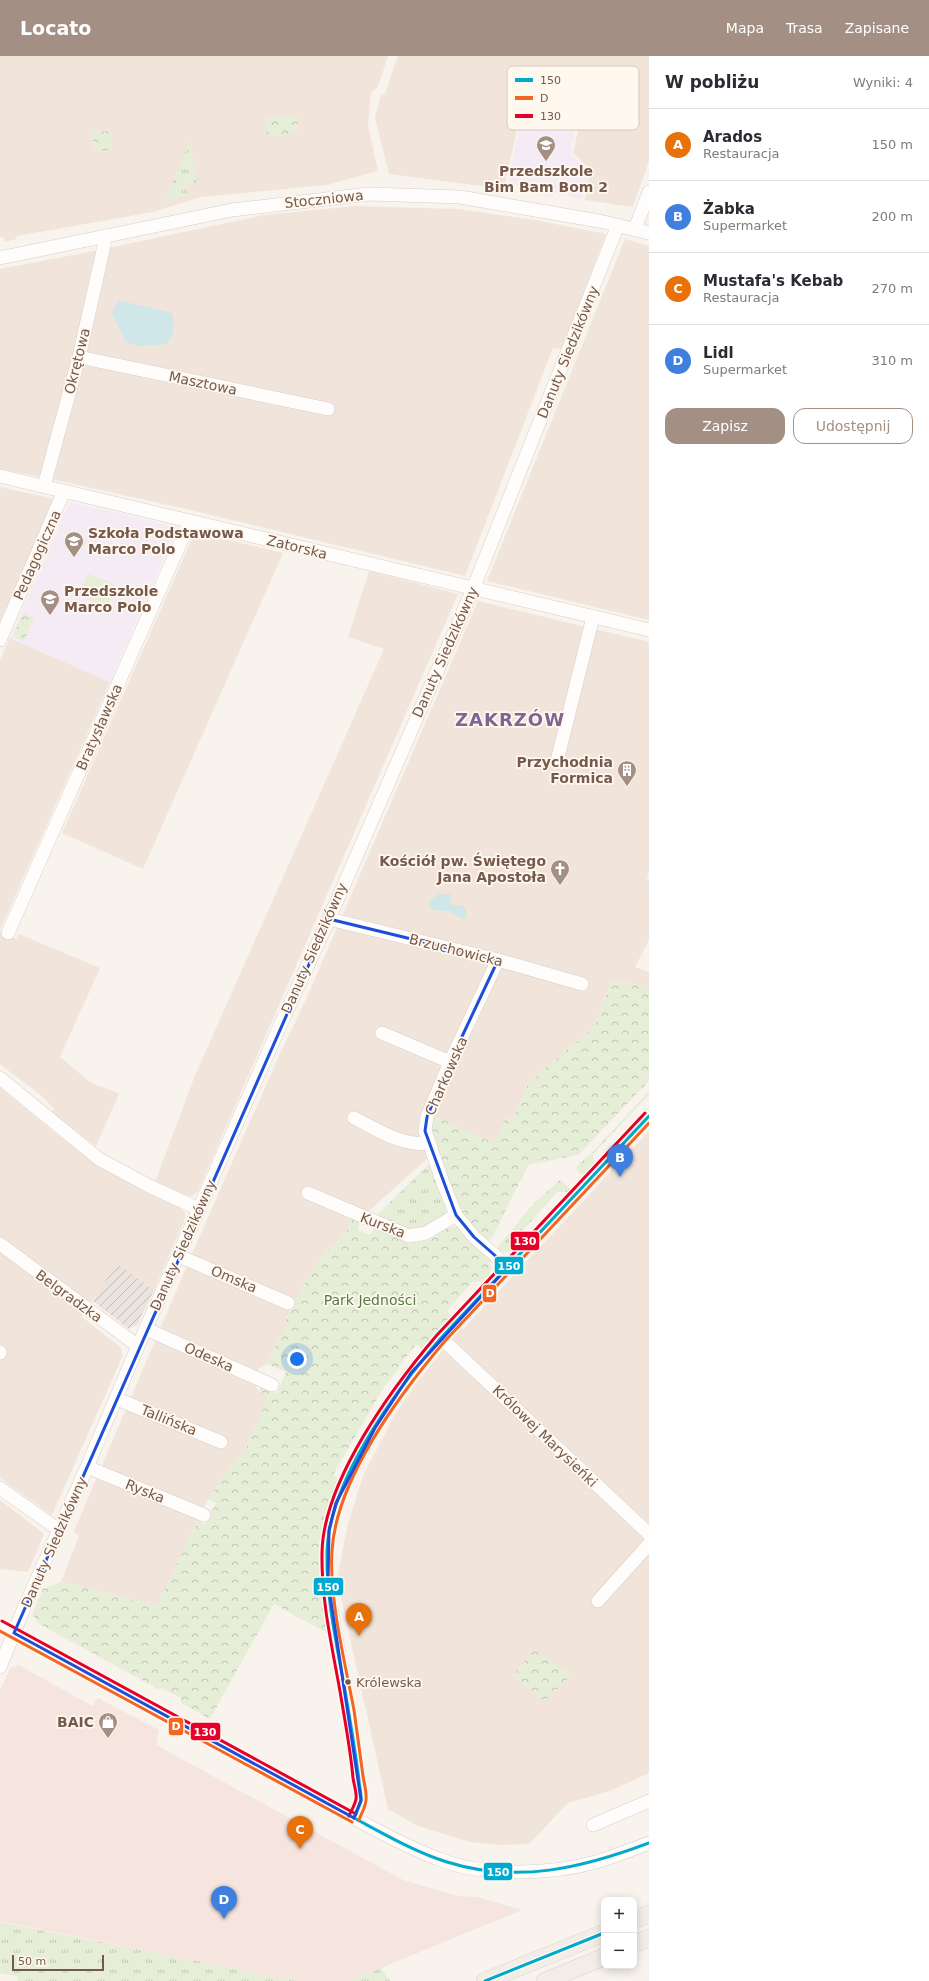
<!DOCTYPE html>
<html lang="pl">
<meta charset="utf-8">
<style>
:root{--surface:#fff;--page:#f7f7f7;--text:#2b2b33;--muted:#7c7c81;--line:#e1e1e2;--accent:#a48f84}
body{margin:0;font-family:"DejaVu Sans",sans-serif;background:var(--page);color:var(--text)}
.controls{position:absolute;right:12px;bottom:12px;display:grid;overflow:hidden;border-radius:8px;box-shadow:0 2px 10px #0003}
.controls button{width:36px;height:36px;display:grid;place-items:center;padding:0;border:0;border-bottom:1px solid var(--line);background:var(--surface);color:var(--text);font:20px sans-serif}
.scale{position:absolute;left:12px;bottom:10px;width:92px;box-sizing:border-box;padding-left:4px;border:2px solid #76594c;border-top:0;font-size:11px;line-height:14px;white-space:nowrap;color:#76594c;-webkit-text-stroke:3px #fff8ef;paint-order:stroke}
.you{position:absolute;left:297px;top:1303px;width:14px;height:14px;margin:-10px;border:3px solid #fff;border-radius:50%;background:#1a73e8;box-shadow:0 0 0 6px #1a73e833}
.badge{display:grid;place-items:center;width:26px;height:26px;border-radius:50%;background:var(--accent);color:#fff;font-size:13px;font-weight:700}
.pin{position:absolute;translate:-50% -33px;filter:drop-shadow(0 1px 2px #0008)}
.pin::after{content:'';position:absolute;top:21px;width:14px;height:12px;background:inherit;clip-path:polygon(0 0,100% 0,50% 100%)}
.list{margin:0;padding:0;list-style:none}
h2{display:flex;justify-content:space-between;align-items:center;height:52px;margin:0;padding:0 16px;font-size:17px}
h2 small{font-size:13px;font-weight:400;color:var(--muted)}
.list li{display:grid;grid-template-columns:26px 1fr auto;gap:12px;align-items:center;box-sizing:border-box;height:72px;padding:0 16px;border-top:1px solid var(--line)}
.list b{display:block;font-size:15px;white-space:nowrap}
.list p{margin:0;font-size:13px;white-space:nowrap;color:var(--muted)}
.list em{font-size:13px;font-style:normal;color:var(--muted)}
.actions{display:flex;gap:8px;padding:12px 16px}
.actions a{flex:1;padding:9px 0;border:1px solid var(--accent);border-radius:12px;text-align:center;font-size:14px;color:var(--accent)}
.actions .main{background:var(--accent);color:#fff}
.map{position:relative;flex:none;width:649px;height:1925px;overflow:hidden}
header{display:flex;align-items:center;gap:24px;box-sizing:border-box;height:56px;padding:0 20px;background:var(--accent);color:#fff}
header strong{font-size:19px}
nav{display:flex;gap:22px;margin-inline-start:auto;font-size:14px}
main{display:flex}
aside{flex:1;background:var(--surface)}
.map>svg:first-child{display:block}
.residential{fill:#f1e5db}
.commercial{fill:#f5e5de}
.industrial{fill:url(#industrial-furrows)}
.education{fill:#f4ebf4}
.grass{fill:url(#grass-tufts)}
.forest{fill:url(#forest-crowns)}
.garden{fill:#e6eed8}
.water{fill:#cfe7e8}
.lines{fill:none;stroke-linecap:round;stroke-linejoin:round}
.minor-casing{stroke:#d6ceca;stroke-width:14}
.major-casing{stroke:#d9d0cb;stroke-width:18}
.minor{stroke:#fefdfc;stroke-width:13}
.major{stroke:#f2ede6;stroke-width:17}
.bus-1-casing{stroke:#fff8ef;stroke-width:6}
.bus-2-casing{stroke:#fff8ef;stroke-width:6}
.bus-3-casing{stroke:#fff8ef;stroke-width:6}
.bus-1{stroke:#00a9ce;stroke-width:3}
.bus-2{stroke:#f26522;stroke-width:3}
.bus-3{stroke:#e4002b;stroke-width:3}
.marked{fill:none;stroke:#1d4ed8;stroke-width:3;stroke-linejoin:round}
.bus-dot{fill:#76594c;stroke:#fff8ef;stroke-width:1.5}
.labels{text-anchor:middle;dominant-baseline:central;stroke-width:3.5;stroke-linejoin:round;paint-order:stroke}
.bus-label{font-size:13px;fill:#76594c;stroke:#fff8ef;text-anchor:start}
.poi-label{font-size:14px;font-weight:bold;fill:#76594c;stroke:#fff8ef;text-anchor:end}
.street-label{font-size:14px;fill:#76594c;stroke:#fff8ef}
.park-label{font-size:14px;fill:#587b44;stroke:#fff8ef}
.district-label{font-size:18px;font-weight:bold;letter-spacing:1px;fill:#806592;stroke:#fff8ef}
.key{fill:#fff8ef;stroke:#d6c8be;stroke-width:1}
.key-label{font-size:11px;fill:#76594c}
.line-badge{stroke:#fff8ef;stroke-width:1.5}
.badge-label{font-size:11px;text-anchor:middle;font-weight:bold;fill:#fff}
</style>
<header>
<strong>Locato</strong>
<nav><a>Mapa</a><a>Trasa</a><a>Zapisane</a></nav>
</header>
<main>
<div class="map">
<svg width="649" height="1925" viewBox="0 0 649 1925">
<defs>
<pattern id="industrial-furrows" width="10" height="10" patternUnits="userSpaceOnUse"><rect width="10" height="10" fill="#ebe3de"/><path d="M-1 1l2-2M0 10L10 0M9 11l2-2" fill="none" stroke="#c3bbb6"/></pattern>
<pattern id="grass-tufts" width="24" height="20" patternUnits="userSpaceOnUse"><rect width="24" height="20" fill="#e6eed8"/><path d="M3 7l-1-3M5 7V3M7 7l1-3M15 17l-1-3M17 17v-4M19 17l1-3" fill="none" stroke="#bfc4b1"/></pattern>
<pattern id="forest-crowns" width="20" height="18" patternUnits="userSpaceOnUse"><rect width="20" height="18" fill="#e6eed8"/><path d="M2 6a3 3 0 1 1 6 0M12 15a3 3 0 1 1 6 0" fill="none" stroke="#bfc4b1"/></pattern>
</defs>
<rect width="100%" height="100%" fill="#f8f3ed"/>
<!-- residential -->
<g class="residential">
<path d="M 0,0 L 388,0 L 378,31 L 372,35 L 370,45 L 368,70 L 378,115 L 326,129 L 201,141 L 153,156 L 17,180 L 16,183 L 4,186 L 4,181 L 0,181 Z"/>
<path d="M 398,0 L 649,0 L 649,105 L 633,151 L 585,144 L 590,113 L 573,97 L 579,70 L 521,55 L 504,133 L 389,118 L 375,61 L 381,38 L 385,38 Z"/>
<path d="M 355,150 L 458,153 L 535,164 L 606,178 L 562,293 L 553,292 L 465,520 L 191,454 L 51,423 L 108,192 L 264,159 Z"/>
<path d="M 625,183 L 649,190 L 649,564 L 487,525 Z"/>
<path d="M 99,194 L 72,306 L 41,421 L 0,413 L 0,213 Z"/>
<path d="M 0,431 L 54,443 L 0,566 Z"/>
<path d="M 195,476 L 283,497 L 143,813 L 62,777 Z"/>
<path d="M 369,515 L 458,538 L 198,1135 L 192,1140 L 186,1139 L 155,1126 L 194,1022 L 384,593 L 348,581 Z"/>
<path d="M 478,545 L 649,586 L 649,816 L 647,824 L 649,825 L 649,884 L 635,911 L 649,916 L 649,932 L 612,923 L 594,971 L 544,1013 L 527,1030 L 513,1063 L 506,1060 L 494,1088 L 434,1060 L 437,1094 L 371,1153 L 350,1165 L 348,1173 L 339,1185 L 330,1191 L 308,1221 L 286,1263 L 286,1270 L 267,1308 L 258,1313 L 253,1326 L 259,1336 L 269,1340 L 247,1390 L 208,1443 L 157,1550 L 61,1526 L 79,1480 L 74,1475 L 195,1191 L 278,1002 L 308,939 Z"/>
<path d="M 10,582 L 110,626 L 0,874 L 0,604 Z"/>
<path d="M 0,875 L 16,883 L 19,878 L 100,912 L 60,1001 L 90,1026 L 119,1038 L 96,1090 L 52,1056 L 54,1053 L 43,1041 L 0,1008 Z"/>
<path d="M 0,1031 L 56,1078 L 94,1107 L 126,1125 L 180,1151 L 185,1156 L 185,1163 L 154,1234 L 116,1208 L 82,1261 L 120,1291 L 123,1299 L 52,1459 L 0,1422 Z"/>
<path d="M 649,1075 L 649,1717 L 610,1735 L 568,1747 L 529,1788 L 499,1789 L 470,1786 L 418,1770 L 388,1753 L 337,1524 L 348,1467 L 363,1420 L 395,1358 L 414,1330 L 461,1272 L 463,1273 Z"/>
<path d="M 0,1444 L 44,1478 L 28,1516 L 0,1513 Z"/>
</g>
<!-- commercial -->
<path class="commercial" d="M 19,1609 L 92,1650 L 98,1642 L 159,1674 L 156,1689 L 403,1824 L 458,1840 L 477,1841 L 522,1854 L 349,1925 L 295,1925 L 0,1865 L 0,1635 L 10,1612 Z"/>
<!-- industrial -->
<path class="industrial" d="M 116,1207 L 154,1234 L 137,1269 L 129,1273 L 93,1245 Z"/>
<!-- education -->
<g class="education">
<path d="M 522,58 L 575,71 L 571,98 L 589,115 L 582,143 L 568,141 L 568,139 L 554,136 L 553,141 L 521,135 L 521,130 L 508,126 Z"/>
<path d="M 70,446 L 177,471 L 110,626 L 10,582 Z"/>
</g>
<!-- grass -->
<g class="grass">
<path d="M 191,83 L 197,128 L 194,129 L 193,127 L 186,128 L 187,139 L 164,146 Z"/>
<path d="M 649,1035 L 649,1039 L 593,1098 L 593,1102 L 598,1107 L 585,1120 L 583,1120 L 576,1113 L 577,1110 L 592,1097 Z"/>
<path d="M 430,1107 L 446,1151 L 445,1159 L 427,1172 L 412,1176 L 375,1161 Z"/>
<path d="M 560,1124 L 572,1134 L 570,1136 L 557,1136 L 518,1180 L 518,1188 L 511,1195 L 504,1196 L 501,1194 L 499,1196 L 496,1193 L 532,1149 Z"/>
<path d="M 0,1866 L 297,1925 L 17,1925 L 19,1921 L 0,1917 Z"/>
<path d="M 381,1912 L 390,1925 L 349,1925 Z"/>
</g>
<!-- forest -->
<g class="forest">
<path d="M 297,59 L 298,78 L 267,80 L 266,61 Z"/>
<path d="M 111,75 L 112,94 L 94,95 L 92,76 Z"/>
<path d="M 23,557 L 34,562 L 24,585 L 13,580 Z"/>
<path d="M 612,923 L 649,932 L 649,1025 L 578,1099 L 528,1109 L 492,1182 L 488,1185 L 473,1172 L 457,1149 L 433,1081 L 433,1059 L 494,1087 L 506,1060 L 513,1063 L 527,1030 L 544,1013 L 594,971 Z"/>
<path d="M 354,1163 L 360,1166 L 358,1174 L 370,1179 L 374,1172 L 377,1173 C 394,1179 413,1192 431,1183 C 440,1179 446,1170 456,1171 L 491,1204 L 489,1207 C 494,1216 488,1220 482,1226 L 472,1226 L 447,1255 L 453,1262 L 423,1294 L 416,1288 L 383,1333 L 333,1419 L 341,1424 L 323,1475 L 321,1487 L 320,1514 L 329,1578 L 274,1548 L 210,1663 L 181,1647 L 181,1642 L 160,1632 L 158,1633 L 39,1568 L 32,1558 L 43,1533 L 61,1526 L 157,1550 L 198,1464 L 205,1468 L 216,1447 L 208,1443 L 247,1390 L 269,1340 L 259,1336 L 261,1330 L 277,1337 L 286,1316 L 267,1308 L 286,1270 L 286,1264 L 308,1221 L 330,1191 L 339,1185 L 348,1173 L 350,1165 Z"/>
<path d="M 534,1594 L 572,1618 L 544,1646 L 513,1619 Z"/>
</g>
<!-- garden -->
<path class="garden" d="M 88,518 L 116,529 L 107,551 L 79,539 Z"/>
<!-- water -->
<g class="water">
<path d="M 118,244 L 172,257 C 175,269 174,278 167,288 L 139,290 L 126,286 L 112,258 Z"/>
<path d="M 439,837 L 446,839 L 450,837 L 451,842 L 449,844 L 452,849 L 463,849 L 466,854 L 466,862 L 463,863 L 448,855 L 433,854 L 429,850 L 429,846 Z"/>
</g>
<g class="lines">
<!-- minor casing -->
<g class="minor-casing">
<g id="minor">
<path d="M 635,173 L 649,136"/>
<path d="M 0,202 L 232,154 L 369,138 L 460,141 L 599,165 L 649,177"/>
<path d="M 79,301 L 328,353"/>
<path d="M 0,420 L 649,574"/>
<path d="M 44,430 L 79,301 L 104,190 L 105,180"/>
<path d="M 0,584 L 64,435"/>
<path d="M 557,705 L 593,561"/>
<path d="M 329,863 L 498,904 L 582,928"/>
<path d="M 8,877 L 190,465"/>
<path d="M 498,904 L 450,1006 L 427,1061 L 425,1075 L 443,1127 L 456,1159 L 474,1181 L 508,1211"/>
<path d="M 382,977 L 450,1006"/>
<path d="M 0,1022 L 99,1103 L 151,1131 L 199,1153"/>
<path d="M 354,1062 C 377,1073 402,1091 429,1087"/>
<path d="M 308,1137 L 409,1180 L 426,1177 L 456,1159"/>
<path d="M 0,1188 L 138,1290"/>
<path d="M 179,1200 L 288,1247"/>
<path d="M 146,1273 L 272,1329"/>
<path d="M 441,1282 L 649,1478"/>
<path d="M 0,1296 L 0,1297"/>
<path d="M 117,1343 L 221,1386"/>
<path d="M 87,1411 L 204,1459"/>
<path d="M 0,1432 L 59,1474"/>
<path d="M 598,1545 L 649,1488"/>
<path d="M 0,1569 L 354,1762 C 384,1778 415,1795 447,1806 C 487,1820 552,1818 592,1807 C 611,1802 630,1794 649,1787"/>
<path d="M 0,1611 L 24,1552 L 87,1411 L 138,1290 L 283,963 L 329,863 L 473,533 L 618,169"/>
<path d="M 354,1762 L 361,1744 L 354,1686 L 329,1540 L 327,1497 L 329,1474 L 336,1447 L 344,1427 L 375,1372 L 411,1317 L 441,1282 L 649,1060"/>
<path d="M 593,1769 L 649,1745"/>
</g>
</g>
<!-- major casing -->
<g class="major-casing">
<g id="major">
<path d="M 634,1864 L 649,1858"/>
<path d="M 634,1888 L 649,1882"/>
<path d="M 485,1925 L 604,1877"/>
<path d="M 545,1925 L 604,1901"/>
</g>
</g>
<!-- minor -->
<use href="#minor" class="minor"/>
<!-- major -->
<use href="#major" class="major"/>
<!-- bus-1 casing -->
<g class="bus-1-casing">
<g id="bus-1">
<path d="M 354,1762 C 356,1757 359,1751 361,1745 C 362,1739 359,1730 359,1724 C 356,1700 352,1676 348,1652 C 340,1602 326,1549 327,1497 C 328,1426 396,1334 441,1282 L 649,1060"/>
<path d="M 354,1762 C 384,1778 415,1796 447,1806 C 517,1828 583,1812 649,1787"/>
<path d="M 485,1925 L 604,1877"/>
</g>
</g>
<!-- bus-2 casing -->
<g class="bus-2-casing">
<g id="bus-2">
<path d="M 0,1575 L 352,1766"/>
<path d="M 359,1764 C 361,1758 366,1750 366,1744 C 367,1736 364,1727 363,1720 C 360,1698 357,1676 354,1654 C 345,1606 329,1544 332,1495 C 336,1424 399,1339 445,1285 L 649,1067"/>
</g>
</g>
<!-- bus-3 casing -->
<g class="bus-3-casing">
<g id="bus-3">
<path d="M 2,1565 L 356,1758"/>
<path d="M 349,1760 C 351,1755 355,1749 356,1743 C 357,1737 354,1729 353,1722 C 351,1699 347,1676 343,1653 C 335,1602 321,1550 322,1497 C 323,1425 392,1332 437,1279 L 645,1057"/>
</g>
</g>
<!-- bus-1 -->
<use href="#bus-1" class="bus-1"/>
<!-- bus-2 -->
<use href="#bus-2" class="bus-2"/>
<!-- bus-3 -->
<use href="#bus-3" class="bus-3"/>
</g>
<!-- marked area -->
<path class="marked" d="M 329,863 L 498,904 L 450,1006 L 427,1061 L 425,1075 L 456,1159 L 474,1181 L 508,1211 L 411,1317 L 375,1372 L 336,1447 L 329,1474 L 328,1526 L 361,1744 L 354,1762 L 14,1577 Z"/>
<!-- icons -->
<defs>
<g id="school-pin" transform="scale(1)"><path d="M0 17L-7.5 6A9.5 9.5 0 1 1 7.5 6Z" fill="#a48f84" stroke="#fff8ef"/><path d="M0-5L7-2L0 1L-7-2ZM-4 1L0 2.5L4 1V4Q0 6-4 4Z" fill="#fff"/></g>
<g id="building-pin" transform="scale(1)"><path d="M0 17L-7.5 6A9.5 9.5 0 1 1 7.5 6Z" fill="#a48f84" stroke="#fff8ef"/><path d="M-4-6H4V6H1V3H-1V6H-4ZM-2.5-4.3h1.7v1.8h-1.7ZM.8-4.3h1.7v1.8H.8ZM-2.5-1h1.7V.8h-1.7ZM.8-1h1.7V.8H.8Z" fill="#fff"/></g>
<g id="church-pin" transform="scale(1)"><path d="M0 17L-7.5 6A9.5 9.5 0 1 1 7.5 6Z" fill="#a48f84" stroke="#fff8ef"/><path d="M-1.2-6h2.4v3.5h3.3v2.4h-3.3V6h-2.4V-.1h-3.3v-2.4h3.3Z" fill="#fff"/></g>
<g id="shop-pin" transform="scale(1)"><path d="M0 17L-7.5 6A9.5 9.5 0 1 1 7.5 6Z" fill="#a48f84" stroke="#fff8ef"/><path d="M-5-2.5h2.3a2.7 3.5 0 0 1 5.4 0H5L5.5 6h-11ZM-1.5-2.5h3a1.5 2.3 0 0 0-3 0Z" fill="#fff"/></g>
</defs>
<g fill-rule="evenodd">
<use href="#school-pin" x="546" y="89"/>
<use href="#school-pin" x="74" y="485"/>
<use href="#school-pin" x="50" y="543"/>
<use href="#building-pin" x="627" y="714"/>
<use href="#church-pin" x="560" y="813"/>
<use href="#shop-pin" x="108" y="1666"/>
</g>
<!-- markers -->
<circle class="bus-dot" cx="348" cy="1626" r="3.5"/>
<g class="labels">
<!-- bus labels -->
<g class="bus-label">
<text x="356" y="1626">Królewska</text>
</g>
<!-- poi labels -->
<g class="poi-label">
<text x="546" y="115" text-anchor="middle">Przedszkole<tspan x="546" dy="16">Bim Bam Bom 2</tspan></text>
<text x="88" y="477" text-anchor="start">Szkoła Podstawowa<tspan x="88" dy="16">Marco Polo</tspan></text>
<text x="64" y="535" text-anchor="start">Przedszkole<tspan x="64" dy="16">Marco Polo</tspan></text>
<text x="613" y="706">Przychodnia<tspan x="613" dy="16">Formica</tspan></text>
<text x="546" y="805">Kościół pw. Świętego<tspan x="546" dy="16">Jana Apostoła</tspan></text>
<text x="94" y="1666">BAIC</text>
</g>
<!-- street labels -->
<g class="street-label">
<text transform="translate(324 143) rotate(-6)">Stoczniowa</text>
<text transform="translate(568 296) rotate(-68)">Danuty Siedzikówny</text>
<text transform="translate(77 305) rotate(-76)">Okrętowa</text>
<text transform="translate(203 327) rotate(12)">Masztowa</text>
<text transform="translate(297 491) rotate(14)">Zatorska</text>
<text transform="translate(37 499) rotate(-66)">Pedagogiczna</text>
<text transform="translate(445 596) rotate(-66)">Danuty Siedzikówny</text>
<text transform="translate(99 671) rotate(-66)">Bratysławska</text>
<text transform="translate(314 892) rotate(-66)">Danuty Siedzikówny</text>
<text transform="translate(456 894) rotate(14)">Brzuchowicka</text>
<text transform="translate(446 1020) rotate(-66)">Charkowska</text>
<text transform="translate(383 1169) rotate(21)">Kurska</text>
<text transform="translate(183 1189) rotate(-66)">Danuty Siedzikówny</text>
<text transform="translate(234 1223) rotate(23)">Omska</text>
<text transform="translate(69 1240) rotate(36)">Belgradzka</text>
<text transform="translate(209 1301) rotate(24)">Odeska</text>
<text transform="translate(169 1364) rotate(22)">Tallińska</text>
<text transform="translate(545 1380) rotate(44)">Królowej Marysieńki</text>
<text transform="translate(145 1435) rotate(22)">Ryska</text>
<text transform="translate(54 1486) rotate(-66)">Danuty Siedzikówny</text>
</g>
<!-- park labels -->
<g class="park-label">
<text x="370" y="1244">Park Jedności</text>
</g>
<!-- district labels -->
<g class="district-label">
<text x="510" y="663">ZAKRZÓW</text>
</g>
</g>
<!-- legend -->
<rect x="507" y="10" width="132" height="64" rx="6" class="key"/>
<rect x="515" y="22" width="18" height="4" fill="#00a9ce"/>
<rect x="515" y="40" width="18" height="4" fill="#f26522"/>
<rect x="515" y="58" width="18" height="4" fill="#e4002b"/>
<g class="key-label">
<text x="540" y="28">150</text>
<text x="540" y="46">D</text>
<text x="540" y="64">130</text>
</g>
<g class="line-badge">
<rect x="510" y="1175" width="30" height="20" rx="4" fill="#e4002b"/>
<rect x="494" y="1200" width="30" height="19" rx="4" fill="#00a9ce"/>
<rect x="482" y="1228" width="15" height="19" rx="4" fill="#f26522"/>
<rect x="313" y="1521" width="31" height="19" rx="4" fill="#00a9ce"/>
<rect x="168" y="1661" width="16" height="19" rx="4" fill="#f26522"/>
<rect x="190" y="1666" width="31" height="19" rx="4" fill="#e4002b"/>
<rect x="483" y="1806" width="30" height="19" rx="4" fill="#00a9ce"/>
</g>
<g class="badge-label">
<text x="525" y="1189">130</text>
<text x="509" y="1214">150</text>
<text x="490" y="1241">D</text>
<text x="328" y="1535">150</text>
<text x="176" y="1674">D</text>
<text x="205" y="1680">130</text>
<text x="498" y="1820">150</text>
</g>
</svg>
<div class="controls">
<button>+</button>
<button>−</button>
</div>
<div class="scale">50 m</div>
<div class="you"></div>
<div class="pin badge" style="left:359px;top:1580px;background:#e8710a">A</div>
<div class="pin badge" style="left:620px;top:1121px;background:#3f7fe0">B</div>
<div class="pin badge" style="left:300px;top:1793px;background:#e8710a">C</div>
<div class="pin badge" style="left:224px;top:1863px;background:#3f7fe0">D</div>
</div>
<aside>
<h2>W pobliżu<small>Wyniki: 4</small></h2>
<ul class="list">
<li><span class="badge" style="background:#e8710a">A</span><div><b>Arados</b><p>Restauracja</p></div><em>150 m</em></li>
<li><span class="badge" style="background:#3f7fe0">B</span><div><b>Żabka</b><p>Supermarket</p></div><em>200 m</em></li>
<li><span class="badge" style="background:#e8710a">C</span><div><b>Mustafa's Kebab</b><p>Restauracja</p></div><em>270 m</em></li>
<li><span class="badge" style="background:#3f7fe0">D</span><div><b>Lidl</b><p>Supermarket</p></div><em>310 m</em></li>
</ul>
<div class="actions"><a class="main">Zapisz</a><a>Udostępnij</a></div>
</aside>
</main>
